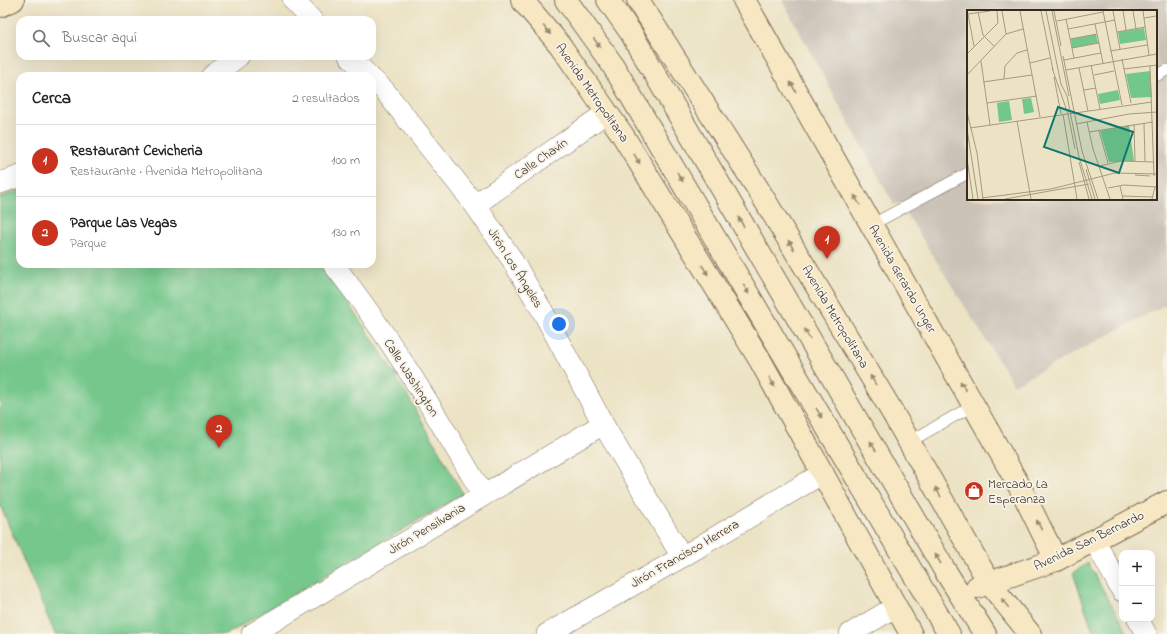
<!DOCTYPE html>
<html lang="es">
<meta charset="utf-8">
<style>
:root{--surface:#fff;--page:#f2f2f2;--text:#222;--muted:#767676;--line:#e0e0e0;--accent:#c8321e}
body{margin:0;font-family:"Indie Flower",sans-serif;background:var(--page);color:var(--text)}
.controls{position:absolute;right:12px;bottom:12px;display:grid;overflow:hidden;border-radius:8px;box-shadow:0 4px 16px #0002}
.controls button{width:36px;height:36px;display:grid;place-items:center;padding:0;border:0;border-bottom:1px solid var(--line);background:var(--surface);color:var(--text);font:20px sans-serif}
.you{position:absolute;left:559px;top:324px;width:14px;height:14px;margin:-10px;border:3px solid #fff;border-radius:50%;background:#1a73e8;box-shadow:0 0 0 6px #1a73e833}
.badge{display:grid;place-items:center;width:26px;height:26px;border-radius:50%;background:var(--accent);color:#fff;font-size:13px;font-weight:700}
.pin{position:absolute;translate:-50% -33px;filter:drop-shadow(0 1px 2px #0008)}
.pin::after{content:'';position:absolute;top:21px;width:14px;height:12px;background:inherit;clip-path:polygon(0 0,100% 0,50% 100%)}
.list{margin:0;padding:0;list-style:none}
h2{display:flex;justify-content:space-between;align-items:center;height:52px;margin:0;padding:0 16px;font-size:17px}
h2 small{font-size:13px;font-weight:400;color:var(--muted)}
.list li{display:grid;grid-template-columns:26px 1fr auto;gap:12px;align-items:center;box-sizing:border-box;height:72px;padding:0 16px;border-top:1px solid var(--line)}
.list b{display:block;font-size:15px;white-space:nowrap}
.list p{margin:0;font-size:13px;white-space:nowrap;color:var(--muted)}
.list em{font-size:13px;font-style:normal;color:var(--muted)}
.icon{flex:none;width:22px;height:22px;fill:none;stroke:currentColor;stroke-width:2;stroke-linecap:round;stroke-linejoin:round}
.map{position:relative;flex:none;width:1167px;height:634px;overflow:hidden}
.search{position:absolute;background:var(--surface);box-shadow:0 4px 16px #0002;left:16px;top:16px;width:360px;height:44px;display:flex;align-items:center;gap:10px;box-sizing:border-box;padding:0 14px;border-radius:12px;color:var(--muted);font-size:15px}
.panel{position:absolute;background:var(--surface);box-shadow:0 4px 16px #0002;left:16px;top:72px;width:360px;height:196px;border-radius:12px}
.map>svg:first-child{display:block}
.industrial{fill:#cbc3b8}
.green{fill:#74c78b;stroke:#587854}
.lines{fill:none;stroke-linecap:round;stroke-linejoin:round}
.lane-casing{stroke:#796b58;stroke-width:12}
.street-casing{stroke:#796b58;stroke-width:22}
.secondary-casing{stroke:#796b58;stroke-width:24}
.lane{stroke:#fff;stroke-width:11}
.street{stroke:#fff;stroke-width:21}
.secondary{stroke:#f7e8c3;stroke-width:22}
.oneway{fill:#998970}
.labels{text-anchor:middle;dominant-baseline:central;stroke-width:3.5;stroke-linejoin:round;paint-order:stroke}
.street-label{font-size:13px;fill:#3b2a1e;stroke:#f7f3e8}
.poi-label{font-size:13px;fill:#3b2a1e;stroke:#f7f3e8;text-anchor:start}
.inset-road{fill:none;stroke:#a59982;stroke-width:1}
.view{fill:#0f766e;fill-opacity:0.15;stroke:#0f766e;stroke-width:2}
.inset-edge{fill:none;stroke:#3b2a1e;stroke-width:2}
</style>
<div class="map">
<svg width="1167" height="634" viewBox="0 0 1167 634">
<rect width="100%" height="100%" fill="#f7f3e8"/>
<filter id="ink" filterUnits="userSpaceOnUse"><feTurbulence type="fractalNoise" baseFrequency=".025" numOctaves="2"/><feDisplacementMap in="SourceGraphic" scale="8" xChannelSelector="R" yChannelSelector="G"/><feConvolveMatrix kernelMatrix="1 2 1 2 8 2 1 2 1" color-interpolation-filters="sRGB"/></filter>
<filter id="wash" filterUnits="userSpaceOnUse"><feTurbulence type="fractalNoise" baseFrequency=".012" numOctaves="4" result="noise"/><feDisplacementMap in="SourceGraphic" scale="16" xChannelSelector="R" yChannelSelector="G"/><feGaussianBlur stdDeviation="0.9" result="paint"/><feColorMatrix in="noise" values="0 0 0 0 0 0 0 0 0 0 0 0 0 0 0 0 0 1.4 0 .05"/><feComposite in="paint" operator="in"/></filter>
<g filter="url(#wash)">
<rect width="100%" height="100%" fill="#ece3c4"/>
<!-- industrial -->
<path class="industrial" d="M 782,0 L 1167,0 L 1167,63 L 1156,68 L 1156,11 L 968,11 L 968,199 L 1156,199 L 1156,69 L 1167,63 L 1167,304 L 1014,385 L 900,203 L 894,205 Z"/>
<!-- green -->
<g class="green">
<path d="M 20,190 L 20,264 L 318,264 C 375,334 419,415 463,494 L 227,634 L 55,634 L 0,505 L 0,197 Z"/>
<path d="M 1088,563 L 1128,634 L 1094,634 L 1073,573 Z"/>
</g>
</g>
<g filter="url(#ink)">
<g class="lines">
<!-- lane casing -->
<g class="lane-casing">
<g id="lane">
<path d="M 1156,76 L 1167,70"/>
<path d="M 871,225 L 968,173"/>
<path d="M 909,442 L 974,405"/>
</g>
</g>
<!-- street casing -->
<g class="street-casing">
<g id="street">
<path d="M 293,0 L 312,20"/>
<path d="M 349,56 L 369,76"/>
<path d="M 212,76 L 239,56"/>
<path d="M 372,79 L 384,90 L 475,205 L 511,258 L 543,312 L 603,424 L 682,557"/>
<path d="M 0,183 L 20,176"/>
<path d="M 475,205 L 606,113"/>
<path d="M 333,264 C 390,336 437,416 483,495"/>
<path d="M 1094,540 L 1122,591"/>
<path d="M 1138,619 L 1146,634"/>
<path d="M 252,634 L 603,424"/>
<path d="M 547,634 L 682,557 L 823,473"/>
<path d="M 850,634 L 895,607"/>
</g>
</g>
<!-- secondary casing -->
<g class="secondary-casing">
<g id="secondary">
<path d="M 522,0 L 560,45 L 622,134 L 760,360 L 911,634"/>
<path d="M 566,0 L 612,64 L 949,634"/>
<path d="M 608,0 L 631,33 L 944,569 L 985,634"/>
<path d="M 638,0 L 758,189 L 887,403 L 990,584 L 1030,634"/>
<path d="M 744,0 L 1021,489 L 1056,560"/>
<path d="M 0,6 L 13,0"/>
<path d="M 977,587 L 1056,560 L 1167,502"/>
</g>
</g>
<!-- lane -->
<use href="#lane" class="lane"/>
<!-- street -->
<use href="#street" class="street"/>
<!-- secondary -->
<use href="#secondary" class="secondary"/>
</g>
<!-- one-way arrows -->
<defs><path id="oneway-solid" d="M-6-.8H1V-3.2L6.5 0L1 3.2V.8H-6Z"/></defs>
<g class="oneway">
<use href="#oneway-solid" transform="translate(547 30) rotate(50)"/>
<use href="#oneway-solid" transform="translate(597 43) rotate(55)"/>
<use href="#oneway-solid" transform="translate(793 87) rotate(-120)"/>
<use href="#oneway-solid" transform="translate(637 159) rotate(59)"/>
<use href="#oneway-solid" transform="translate(680 177) rotate(59)"/>
<use href="#oneway-solid" transform="translate(857 200) rotate(-120)"/>
<use href="#oneway-solid" transform="translate(741 222) rotate(-120)"/>
<use href="#oneway-solid" transform="translate(791 245) rotate(-121)"/>
<use href="#oneway-solid" transform="translate(705 270) rotate(59)"/>
<use href="#oneway-solid" transform="translate(746 289) rotate(60)"/>
<use href="#oneway-solid" transform="translate(807 334) rotate(-120)"/>
<use href="#oneway-solid" transform="translate(873 380) rotate(-121)"/>
<use href="#oneway-solid" transform="translate(772 382) rotate(61)"/>
<use href="#oneway-solid" transform="translate(963 386) rotate(-120)"/>
<use href="#oneway-solid" transform="translate(819 413) rotate(60)"/>
<use href="#oneway-solid" transform="translate(873 446) rotate(-120)"/>
<use href="#oneway-solid" transform="translate(938 492) rotate(-120)"/>
<use href="#oneway-solid" transform="translate(1039 525) rotate(-117)"/>
<use href="#oneway-solid" transform="translate(938 559) rotate(-120)"/>
<use href="#oneway-solid" transform="translate(1005 603) rotate(-128)"/>
</g>
</g>
<!-- icons -->
<defs>
<g id="shop-disc" transform="scale(1)"><circle r="9.5" fill="#c8321e" stroke="#f7f3e8"/><path d="M-5-2.5h2.3a2.7 3.5 0 0 1 5.4 0H5L5.5 6h-11ZM-1.5-2.5h3a1.5 2.3 0 0 0-3 0Z" fill="#fff"/></g>
</defs>
<g fill-rule="evenodd">
<use href="#shop-disc" x="974" y="491"/>
</g>
<g class="labels">
<!-- street labels -->
<g class="street-label">
<text transform="translate(592 93) rotate(55)">Avenida Metropolitana</text>
<text transform="translate(541 159) rotate(-35)">Calle Chavín</text>
<text transform="translate(515 268) rotate(58)">Jirón Los Ángeles</text>
<text transform="translate(902 279) rotate(60)">Avenida Gerardo Unger</text>
<text transform="translate(835 317) rotate(59)">Avenida Metropolitana</text>
<text transform="translate(411 378) rotate(57)">Calle Washington</text>
<text transform="translate(427 529) rotate(-31)">Jirón Pensilvania</text>
<text transform="translate(1089 541) rotate(-26)">Avenida San Bernardo</text>
<text transform="translate(685 554) rotate(-30)">Jirón Francisco Herrera</text>
</g>
<!-- poi labels -->
<g class="poi-label">
<text x="988" y="484">Mercado La<tspan x="988" dy="15">Esperanza</tspan></text>
</g>
</g>
<!-- overview -->
<g transform="translate(967 10)">
<rect width="190" height="190" fill="#ece3c4"/>
<path d="M 177,18 L 179,30 L 153,34 L 151,22 ZM 129,24 L 131,33 L 105,38 L 104,29 ZM 183,61 L 185,87 L 164,88 L 159,64 ZM 151,80 L 153,90 L 133,94 L 131,84 ZM 64,88 L 67,102 L 57,104 L 55,89 ZM 42,91 L 45,110 L 32,112 L 30,93 ZM 162,115 L 167,151 L 142,152 L 133,121 Z" fill="#74c78b"/>
<path class="inset-road" d="M 35,1 L 39,24M 53,1 L 73,107M 74,1 L 86,60M 79,1 L 94,74 L 100,86 L 112,147 L 125,189M 85,1 L 102,86M 87,1 L 94,36M 136,1 L 155,95M 146,1 L 153,39M 156,1 L 159,20M 166,1 L 169,19M 176,1 L 182,45M 11,2 L 16,25 L 27,36M 1,4 L 7,36M 1,4 L 23,1M 177,8 L 189,6M 99,9 L 107,48M 90,11 L 136,2M 128,14 L 136,53M 101,19 L 148,10M 150,22 L 178,17M 103,29 L 130,24M 105,38 L 132,33M 143,41 L 180,35M 0,44 L 31,13 L 30,1M 96,46 L 115,141 L 131,189M 155,49 L 164,93M 97,50 L 134,43M 14,51 L 23,115M 63,53 L 83,48M 124,55 L 133,99M 183,56 L 187,166M 85,58 L 101,104 L 108,139M 112,58 L 121,101M 157,59 L 190,55M 99,60 L 190,44M 0,65 L 39,24 L 56,19M 127,65 L 147,61M 87,67 L 94,104M 37,69 L 38,56 L 50,43 L 60,40M 16,72 L 65,65M 117,80 L 129,78M 20,93 L 70,86M 0,102 L 10,143 L 16,189M 96,104 L 110,189M 50,111 L 64,189M 120,112 L 126,139 L 143,189M 177,113 L 178,152M 109,114 L 162,104 L 190,102M 167,114 L 168,151M 3,118 L 185,92M 0,119 L 11,189M 132,121 L 141,153M 122,122 L 186,112M 0,149 L 6,189M 112,152 L 122,189M 133,156 L 154,151 L 187,152M 119,159 L 128,189M 168,165 L 183,166M 153,176 L 156,189M 141,178 L 157,175 L 190,177M 155,186 L 186,187M 15,188 L 84,179 L 148,163 L 190,164M 38,189 L 122,174M 185,189 L 188,177"/>
<path class="view" d="M 91,97 L 166,122 L 152,163 L 77,137 Z"/>
<rect width="190" height="190" class="inset-edge"/>
</g>
</svg>
<div class="controls">
<button>+</button>
<button>−</button>
</div>
<div class="you"></div>
<div class="pin badge" style="left:827px;top:259px">1</div>
<div class="pin badge" style="left:219px;top:448px">2</div>
<div class="search"><svg class="icon" aria-label="search" viewBox="0 0 24 24"><circle cx="10" cy="10" r="6"/><path d="M15 15l6 6"/></svg>Buscar aquí</div>
<section class="panel">
<h2>Cerca<small>2 resultados</small></h2>
<ul class="list">
<li><span class="badge">1</span><div><b>Restaurant Cevicheria</b><p>Restaurante · Avenida Metropolitana</p></div><em>100 m</em></li>
<li><span class="badge">2</span><div><b>Parque Las Vegas</b><p>Parque</p></div><em>130 m</em></li>
</ul>
</section>
</div>
